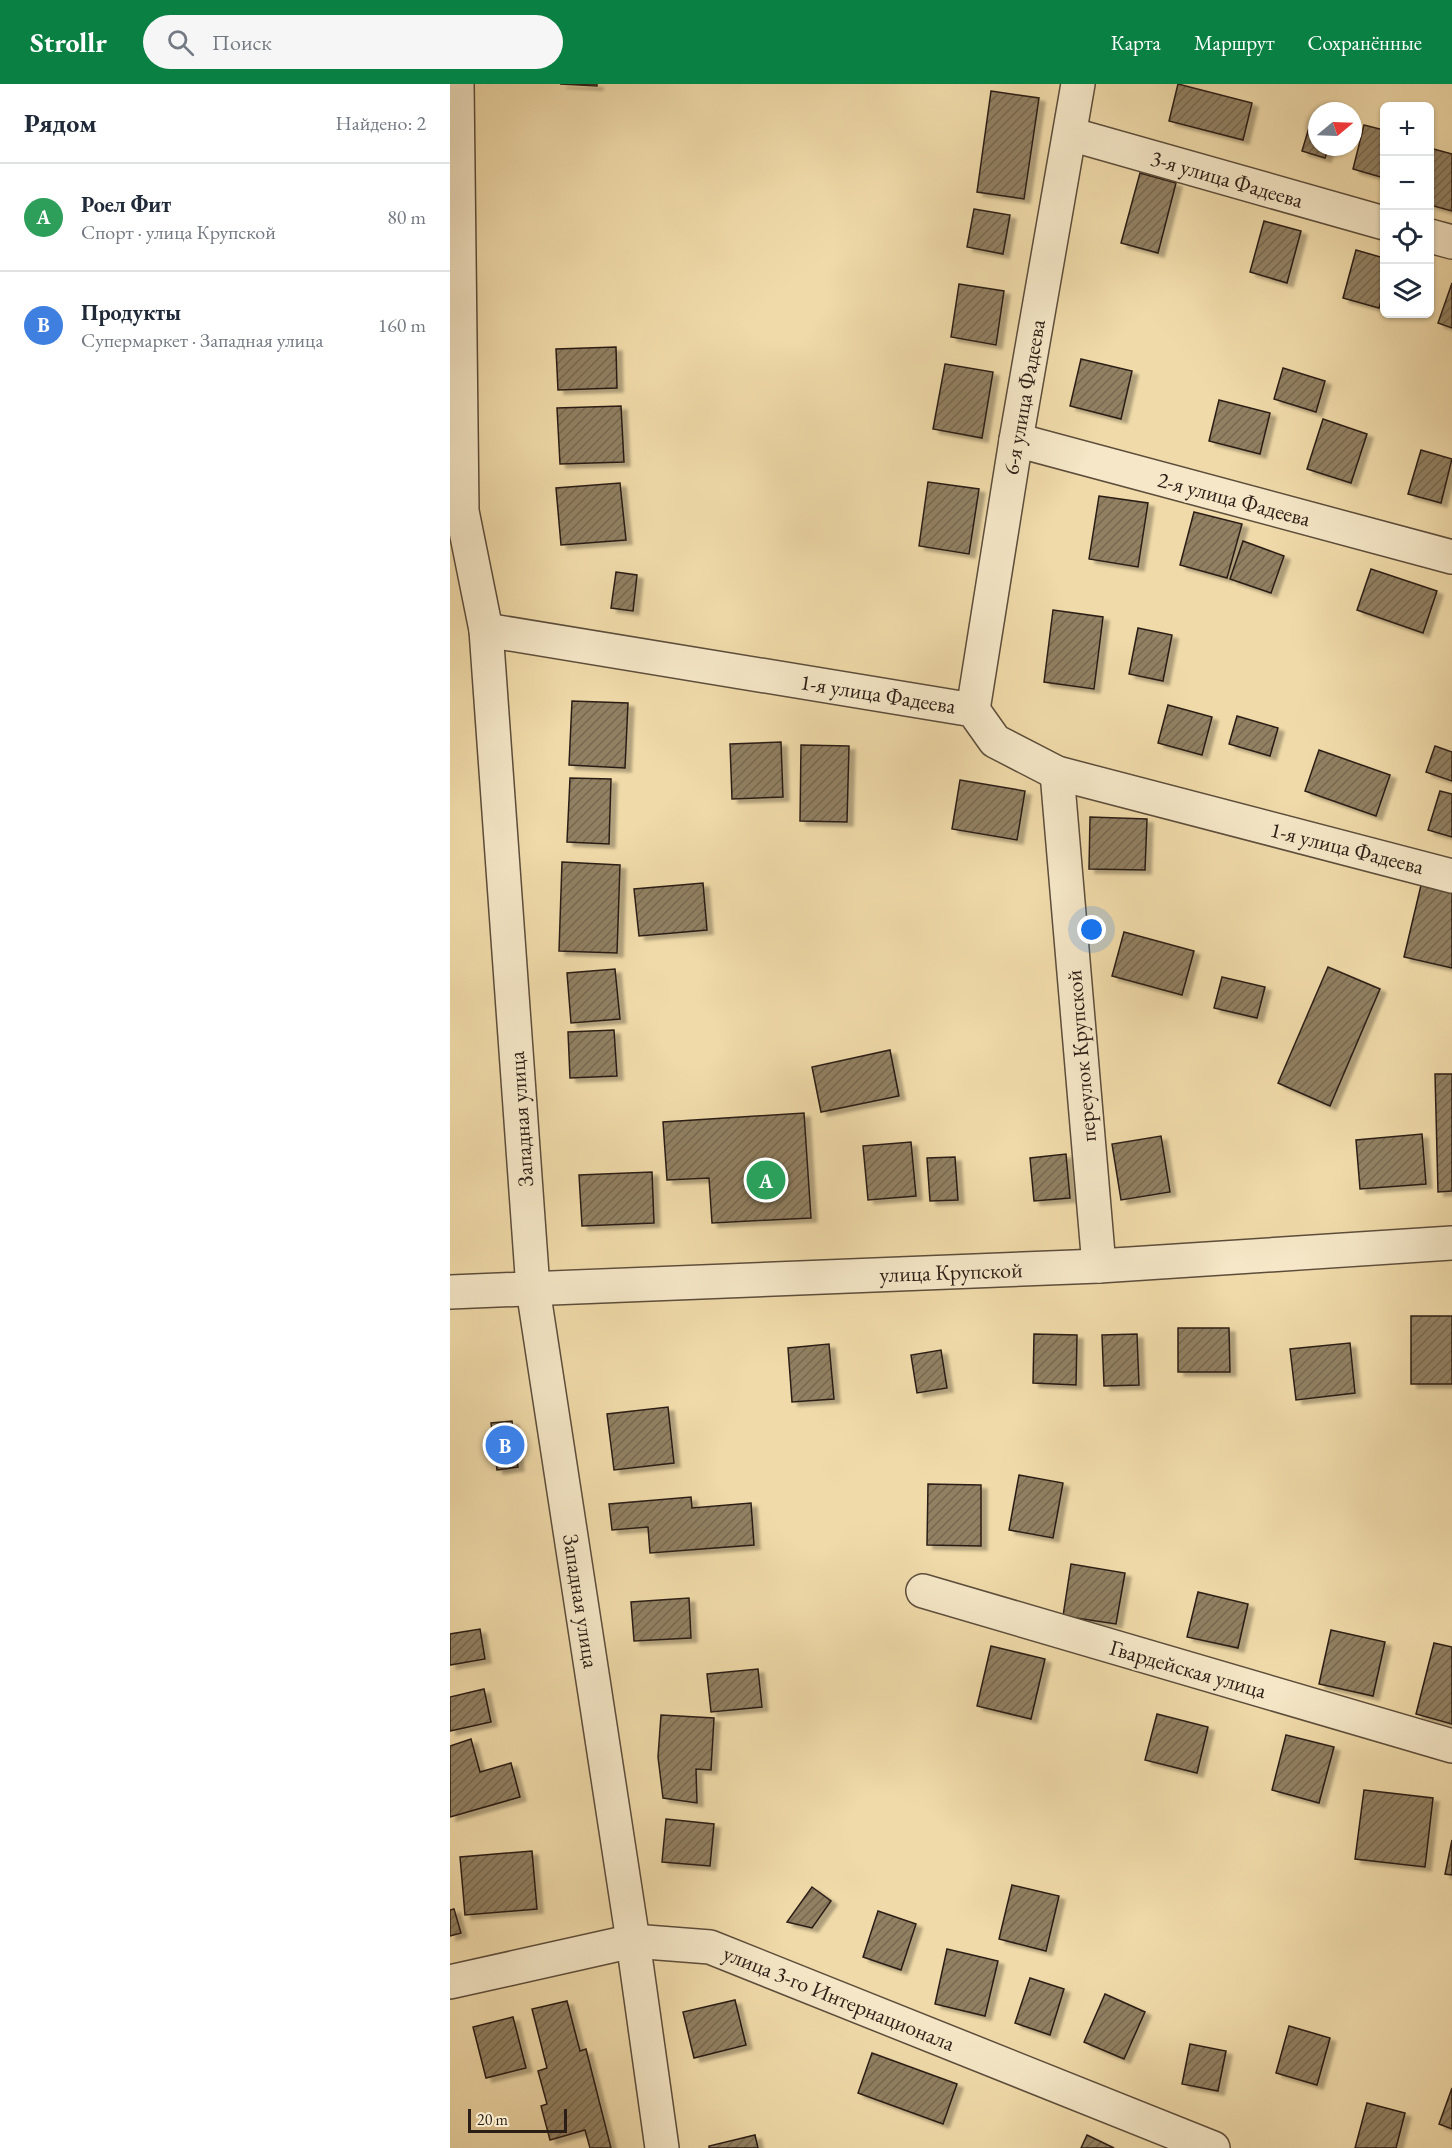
<!DOCTYPE html>
<html lang="ru">
<meta charset="utf-8">
<style>
:root{--surface:#fff;--page:#f6f6f7;--text:#1f2937;--muted:#747a83;--line:#e0e1e3;--accent:#0b8043}
body{margin:0;font-family:"EB Garamond",serif;background:var(--page);color:var(--text)}
.controls{position:absolute;right:18px;top:18px;display:grid;overflow:hidden;border-radius:9px;box-shadow:0 2px 4px #0004}
.controls button{width:54px;height:54px;display:grid;place-items:center;padding:0;border:0;border-bottom:2px solid var(--line);background:var(--surface);color:var(--text);font:30px sans-serif}
.compass{position:absolute;left:858px;top:18px;width:54px;height:54px;border-radius:50%;background:var(--surface);box-shadow:0 2px 4px #0004;rotate:71deg}
.scale{position:absolute;left:18px;bottom:15px;width:99px;box-sizing:border-box;padding-left:6px;border:3px solid #2b1e16;border-top:0;font-size:16px;line-height:21px;white-space:nowrap;color:#2b1e16;-webkit-text-stroke:4px #f5e7c7;paint-order:stroke}
.you{position:absolute;left:642px;top:846px;width:21px;height:21px;margin:-15px;border:4px solid #fff;border-radius:50%;background:#1a73e8;box-shadow:0 0 0 9px #1a73e833}
.badge{display:grid;place-items:center;width:39px;height:39px;border-radius:50%;background:var(--accent);color:#fff;font-size:20px;font-weight:700}
.pin{position:absolute;translate:-50% -50%;border:3px solid #fff;box-shadow:0 2px 6px #0006}
.list{margin:0;padding:0;list-style:none}
h2{display:flex;justify-content:space-between;align-items:center;height:78px;margin:0;padding:0 24px;font-size:26px}
h2 small{font-size:20px;font-weight:400;color:var(--muted)}
.list li{display:grid;grid-template-columns:39px 1fr auto;gap:18px;align-items:center;box-sizing:border-box;height:108px;padding:0 24px;border-top:2px solid var(--line)}
.list b{display:block;font-size:22px;white-space:nowrap}
.list p{margin:0;font-size:20px;white-space:nowrap;color:var(--muted)}
.list em{font-size:20px;font-style:normal;color:var(--muted)}
.icon{flex:none;width:33px;height:33px;fill:none;stroke:currentColor;stroke-width:2;stroke-linecap:round;stroke-linejoin:round}
.map{position:relative;flex:none;width:1002px;height:2064px;overflow:hidden}
header{display:flex;align-items:center;gap:36px;box-sizing:border-box;height:84px;padding:0 30px;background:var(--accent);color:#fff}
header strong{font-size:28px}
nav{display:flex;gap:33px;margin-inline-start:auto;font-size:21px}
.search{width:420px;height:54px;background:var(--page);display:flex;align-items:center;gap:15px;box-sizing:border-box;padding:0 21px;border-radius:33px;color:var(--muted);font-size:22px}
main{display:flex}
aside{flex:1;background:var(--surface)}
.map>svg:first-child{display:block}
.building{fill:url(#building-hatch);stroke:#2b1e16;stroke-width:1.5;filter:url(#shadow)}
.lines{fill:none;stroke-linecap:round;stroke-linejoin:round}
.minor-casing{stroke:#5c4d3b;stroke-width:36}
.minor{stroke:#f5e7c7;stroke-width:33}
.labels{text-anchor:middle;dominant-baseline:central;stroke-width:4.5;stroke-linejoin:round;paint-order:stroke}
.street-label{font-size:22px;fill:#2b1e16;stroke:#f5e7c7}
</style>
<header>
<strong>Strollr</strong>
<div class="search"><svg class="icon" aria-label="search" viewBox="0 0 24 24"><circle cx="10" cy="10" r="6"/><path d="M15 15l6 6"/></svg>Поиск</div>
<nav><a>Карта</a><a>Маршрут</a><a>Сохранённые</a></nav>
</header>
<main>
<aside>
<h2>Рядом<small>Найдено: 2</small></h2>
<ul class="list">
<li><span class="badge" style="background:#2e9e5b">A</span><div><b>Роел Фит</b><p>Спорт · улица Крупской</p></div><em>80 m</em></li>
<li><span class="badge" style="background:#3f7fe0">B</span><div><b>Продукты</b><p>Супермаркет · Западная улица</p></div><em>160 m</em></li>
</ul>
</aside>
<div class="map">
<svg width="1002" height="2064" viewBox="0 0 1002 2064">
<defs>
<pattern id="building-hatch" width="6" height="6" patternUnits="userSpaceOnUse" patternTransform="scale(1.5)"><rect width="6" height="6" fill="#918062"/><path d="M-1 1l2-2M0 6l6-6M5 7l2-2" fill="none" stroke="#776850"/></pattern>
<filter id="shadow"><feDropShadow dx="6" dy="4" stdDeviation="1.5" flood-color="#0004"/></filter>
</defs>
<rect width="100%" height="100%" fill="#f0daa9"/>
<filter id="stains"><feTurbulence type="fractalNoise" baseFrequency=".00333" numOctaves="4"/><feColorMatrix values="0 0 0 0 .2 0 0 0 0 .09 0 0 0 0 .02 0 0 0 .5 -.17"/></filter>
<radialGradient id="worn" r=".72"><stop offset=".6" stop-color="#630" stop-opacity="0"/><stop offset="1" stop-color="#630" stop-opacity=".3"/></radialGradient>
<!-- building -->
<g class="building">
<path d="M 110,0 L 147,0 L 147,2 Z"/>
<path d="M 728,0 L 802,19 L 793,56 L 719,37 Z"/>
<path d="M 541,7 L 589,14 L 574,115 L 527,108 Z"/>
<path d="M 861,37 L 867,39 L 867,63 L 879,63 L 875,74 L 852,67 Z"/>
<path d="M 914,41 L 934,46 L 934,94 L 903,85 Z"/>
<path d="M 980,64 L 1002,70 L 1002,127 L 980,121 Z"/>
<path d="M 690,89 L 726,99 L 708,169 L 671,159 Z"/>
<path d="M 524,125 L 560,131 L 553,170 L 517,163 Z"/>
<path d="M 814,137 L 851,147 L 837,199 L 800,188 Z"/>
<path d="M 906,166 L 934,174 L 934,207 L 929,224 L 893,214 Z"/>
<path d="M 1002,199 L 1002,244 L 988,239 Z"/>
<path d="M 509,200 L 554,207 L 546,261 L 501,253 Z"/>
<path d="M 166,263 L 167,304 L 108,306 L 106,265 Z"/>
<path d="M 631,275 L 682,287 L 671,335 L 620,322 Z"/>
<path d="M 495,280 L 543,288 L 532,354 L 483,345 Z"/>
<path d="M 833,284 L 875,297 L 866,328 L 824,315 Z"/>
<path d="M 769,316 L 820,329 L 810,370 L 759,357 Z"/>
<path d="M 171,322 L 174,378 L 110,380 L 107,324 Z"/>
<path d="M 873,335 L 917,350 L 901,399 L 857,385 Z"/>
<path d="M 971,366 L 1002,375 L 991,419 L 958,410 Z"/>
<path d="M 478,398 L 529,405 L 519,470 L 469,462 Z"/>
<path d="M 170,399 L 176,456 L 111,461 L 106,404 Z"/>
<path d="M 649,412 L 698,419 L 688,483 L 639,475 Z"/>
<path d="M 744,428 L 792,440 L 777,494 L 730,481 Z"/>
<path d="M 793,457 L 834,472 L 821,509 L 780,495 Z"/>
<path d="M 921,485 L 987,507 L 973,549 L 907,526 Z"/>
<path d="M 166,488 L 187,491 L 183,527 L 161,524 Z"/>
<path d="M 603,526 L 653,533 L 644,605 L 594,598 Z"/>
<path d="M 688,544 L 722,551 L 713,597 L 679,590 Z"/>
<path d="M 122,617 L 178,619 L 175,684 L 119,681 Z"/>
<path d="M 718,621 L 762,633 L 752,671 L 708,659 Z"/>
<path d="M 787,632 L 828,644 L 820,672 L 779,660 Z"/>
<path d="M 331,658 L 333,713 L 282,715 L 280,660 Z"/>
<path d="M 351,661 L 399,662 L 397,738 L 350,737 Z"/>
<path d="M 985,662 L 1002,668 L 1002,697 L 976,688 Z"/>
<path d="M 869,666 L 940,691 L 926,732 L 855,707 Z"/>
<path d="M 120,694 L 161,695 L 159,760 L 117,758 Z"/>
<path d="M 510,696 L 575,707 L 567,756 L 502,745 Z"/>
<path d="M 990,707 L 1002,710 L 1002,753 L 978,746 Z"/>
<path d="M 640,733 L 697,735 L 695,786 L 639,785 Z"/>
<path d="M 112,778 L 170,781 L 167,869 L 109,867 Z"/>
<path d="M 972,797 L 1002,805 L 1002,884 L 954,873 Z"/>
<path d="M 253,799 L 257,846 L 189,852 L 184,805 Z"/>
<path d="M 674,848 L 744,867 L 732,911 L 662,892 Z"/>
<path d="M 878,883 L 930,905 L 880,1022 L 828,999 Z"/>
<path d="M 165,885 L 170,935 L 121,939 L 117,889 Z"/>
<path d="M 772,893 L 815,903 L 807,934 L 764,924 Z"/>
<path d="M 164,946 L 167,992 L 120,994 L 118,948 Z"/>
<path d="M 440,966 L 449,1012 L 371,1028 L 362,983 Z"/>
<path d="M 985,990 L 1002,990 L 1002,1107 L 988,1108 Z"/>
<path d="M 354,1029 L 361,1134 L 262,1139 L 259,1094 L 217,1096 L 213,1038 Z"/>
<path d="M 972,1050 L 976,1100 L 910,1105 L 906,1056 Z"/>
<path d="M 711,1052 L 720,1108 L 671,1116 L 662,1060 Z"/>
<path d="M 461,1058 L 466,1112 L 418,1116 L 413,1062 Z"/>
<path d="M 616,1070 L 620,1114 L 584,1117 L 580,1074 Z"/>
<path d="M 505,1073 L 508,1116 L 480,1117 L 477,1074 Z"/>
<path d="M 202,1088 L 204,1139 L 132,1142 L 129,1091 Z"/>
<rect x="961" y="1232" width="41" height="68"/>
<path d="M 728,1244 L 779,1244 L 780,1288 L 728,1288 Z"/>
<path d="M 584,1250 L 627,1251 L 626,1301 L 583,1299 Z"/>
<path d="M 687,1250 L 689,1301 L 654,1302 L 652,1251 Z"/>
<path d="M 900,1259 L 905,1309 L 846,1316 L 840,1265 Z"/>
<path d="M 379,1260 L 384,1315 L 342,1318 L 338,1264 Z"/>
<path d="M 491,1266 L 497,1304 L 467,1309 L 461,1271 Z"/>
<path d="M 218,1323 L 224,1379 L 164,1386 L 157,1330 Z"/>
<path d="M 62,1337 L 68,1383 L 47,1386 L 41,1339 Z"/>
<path d="M 569,1391 L 613,1399 L 603,1454 L 559,1446 Z"/>
<path d="M 478,1400 L 531,1401 L 531,1462 L 477,1461 Z"/>
<path d="M 241,1413 L 242,1424 L 301,1419 L 304,1461 L 200,1469 L 198,1443 L 162,1446 L 159,1420 Z"/>
<path d="M 621,1480 L 675,1489 L 666,1540 L 613,1532 Z"/>
<path d="M 748,1508 L 798,1520 L 788,1564 L 737,1553 Z"/>
<path d="M 239,1514 L 241,1554 L 184,1557 L 181,1518 Z"/>
<path d="M 30,1545 L 35,1575 L 0,1581 L 0,1550 Z"/>
<path d="M 881,1546 L 935,1558 L 923,1612 L 869,1600 Z"/>
<path d="M 984,1559 L 1002,1563 L 1002,1640 L 966,1630 Z"/>
<path d="M 541,1562 L 595,1575 L 581,1635 L 527,1622 Z"/>
<path d="M 308,1585 L 312,1623 L 261,1628 L 257,1590 Z"/>
<path d="M 34,1605 L 41,1638 L 0,1647 L 0,1613 Z"/>
<path d="M 707,1630 L 758,1643 L 747,1689 L 695,1676 Z"/>
<path d="M 211,1631 L 264,1634 L 261,1686 L 246,1685 L 247,1719 L 213,1714 L 208,1673 Z"/>
<path d="M 836,1651 L 884,1663 L 869,1719 L 822,1706 Z"/>
<path d="M 21,1655 L 30,1688 L 61,1679 L 70,1713 L 0,1733 L 0,1662 Z"/>
<path d="M 914,1706 L 983,1714 L 975,1783 L 905,1775 Z"/>
<path d="M 216,1735 L 264,1740 L 260,1782 L 212,1778 Z"/>
<path d="M 1002,1756 L 1002,1791 L 995,1790 Z"/>
<path d="M 82,1767 L 87,1825 L 15,1831 L 10,1773 Z"/>
<path d="M 562,1801 L 609,1812 L 596,1867 L 549,1855 Z"/>
<path d="M 362,1803 L 381,1817 L 362,1844 L 337,1838 Z"/>
<path d="M 4,1825 L 11,1849 L 0,1852 L 0,1826 Z"/>
<path d="M 428,1827 L 466,1840 L 451,1886 L 413,1873 Z"/>
<path d="M 497,1865 L 548,1877 L 535,1932 L 485,1920 Z"/>
<path d="M 580,1894 L 614,1905 L 600,1951 L 565,1939 Z"/>
<path d="M 655,1910 L 695,1928 L 674,1975 L 634,1958 Z"/>
<path d="M 285,1916 L 296,1961 L 244,1974 L 233,1928 Z"/>
<path d="M 117,1917 L 130,1967 L 136,1965 L 161,2064 L 140,2064 L 135,2046 L 100,2056 L 91,2022 L 97,2020 L 88,1987 L 97,1984 L 82,1925 Z"/>
<path d="M 63,1933 L 76,1984 L 36,1994 L 23,1943 Z"/>
<path d="M 839,1942 L 880,1954 L 867,2001 L 826,1989 Z"/>
<path d="M 740,1960 L 776,1967 L 768,2007 L 732,2000 Z"/>
<path d="M 422,1969 L 507,2000 L 493,2040 L 408,2009 Z"/>
<path d="M 1002,2004 L 1002,2045 L 989,2040 Z"/>
<path d="M 917,2019 L 955,2029 L 946,2064 L 905,2064 Z"/>
<path d="M 305,2051 L 308,2064 L 259,2064 L 259,2062 Z"/>
<path d="M 637,2051 L 664,2064 L 631,2064 Z"/>
</g>
<g class="lines">
<!-- minor casing -->
<g class="minor-casing">
<g id="minor">
<path d="M 7,0 L 12,427 L 36,546 L 83,1205 L 183,1857 L 212,2064"/>
<path d="M 620,50 L 934,139"/>
<path d="M 980,152 L 1002,158"/>
<path d="M 566,356 L 1002,473"/>
<path d="M 36,546 L 523,626 L 545,657 L 607,689 L 1002,792"/>
<path d="M 523,626 L 566,356 L 628,0"/>
<path d="M 607,689 L 649,1182"/>
<path d="M 0,1208 L 649,1182 L 1002,1159"/>
<path d="M 473,1507 L 1002,1662"/>
<path d="M 0,1898 L 183,1857 L 260,1863 L 763,2064"/>
</g>
</g>
<!-- minor -->
<use href="#minor" class="minor"/>
</g>
<g class="labels">
<!-- street labels -->
<g class="street-label">
<text transform="translate(777 95) rotate(16)">3-я улица Фадеева</text>
<text transform="translate(574 313) rotate(-80)">6-я улица Фадеева</text>
<text transform="translate(784 415) rotate(15)">2-я улица Фадеева</text>
<text transform="translate(428 610) rotate(9)">1-я улица Фадеева</text>
<text transform="translate(897 764) rotate(14)">1-я улица Фадеева</text>
<text transform="translate(631 972) rotate(-95)">переулок Крупской</text>
<text transform="translate(71 1035) rotate(-94)">Западная улица</text>
<text transform="translate(501 1188) rotate(-2)">улица Крупской</text>
<text transform="translate(131 1517) rotate(81)">Западная улица</text>
<text transform="translate(738 1585) rotate(16)">Гвардейская улица</text>
<text transform="translate(389 1914) rotate(22)">улица 3-го Интернационала</text>
</g>
</g>
<rect width="100%" height="100%" filter="url(#stains)"/>
<rect width="100%" height="100%" fill="url(#worn)"/>
</svg>
<div class="controls">
<button>+</button>
<button>−</button>
<button><svg class="icon" aria-label="locate" viewBox="0 0 24 24"><circle cx="12" cy="12" r="6"/><path d="M12 2v4M12 18v4M2 12h4M18 12h4"/></svg></button>
<button><svg class="icon" aria-label="layers" viewBox="0 0 24 24"><path d="M12 4l9 5-9 5-9-5zM3 14l9 5 9-5"/></svg></button>
</div>
<svg class="compass" viewBox="-18 -18 36 36"><path d="M0-13l5 13h-10z" fill="#e53935"/><path d="M0 13l5-13h-10z" fill="#747a83"/></svg>
<div class="scale">20 m</div>
<div class="you"></div>
<div class="pin badge" style="left:316px;top:1096px;background:#2e9e5b">A</div>
<div class="pin badge" style="left:55px;top:1361px;background:#3f7fe0">B</div>
</div>
</main>
